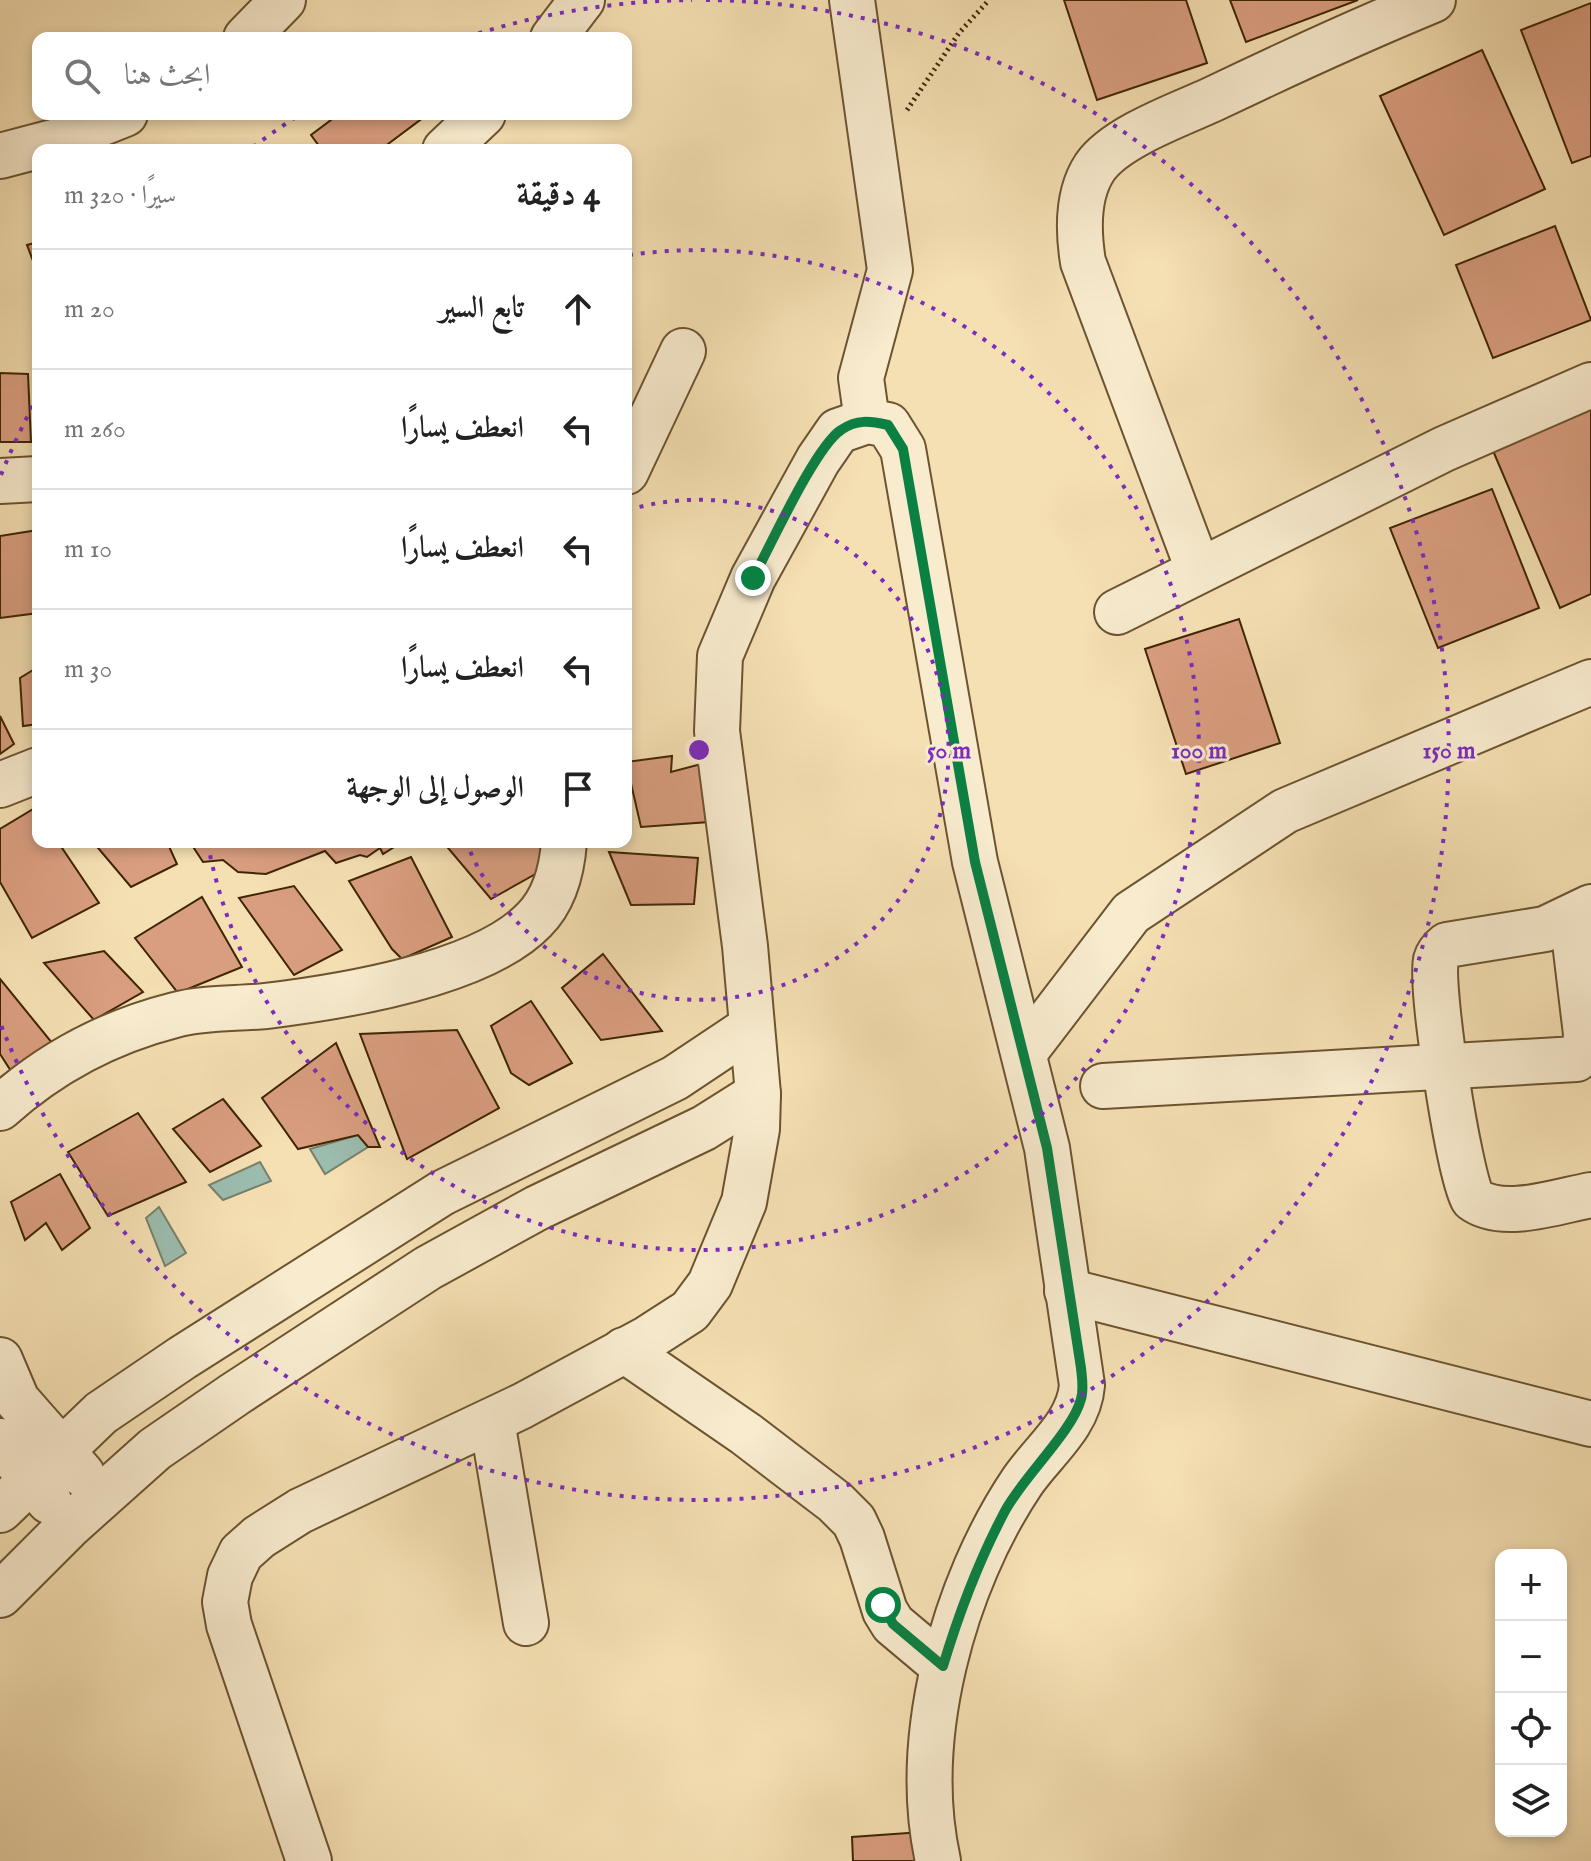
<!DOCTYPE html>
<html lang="ar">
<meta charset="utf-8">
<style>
:root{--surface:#fff;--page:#f2f2f2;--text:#222;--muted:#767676;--line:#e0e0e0}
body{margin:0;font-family:"IM FELL English",Amiri,serif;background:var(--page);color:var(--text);direction:rtl}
.controls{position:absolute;right:24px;bottom:24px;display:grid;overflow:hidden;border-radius:16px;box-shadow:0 4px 12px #0003}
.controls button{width:72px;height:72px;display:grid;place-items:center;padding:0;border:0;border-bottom:2px solid var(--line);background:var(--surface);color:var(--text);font:40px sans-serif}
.stop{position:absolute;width:24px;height:24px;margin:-18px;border:6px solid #0b8043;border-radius:50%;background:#fff}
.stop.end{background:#0b8043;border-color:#fff;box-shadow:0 2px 8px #0008}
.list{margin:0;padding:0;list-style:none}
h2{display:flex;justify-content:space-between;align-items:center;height:104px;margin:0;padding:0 32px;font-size:34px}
h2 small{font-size:26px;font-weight:400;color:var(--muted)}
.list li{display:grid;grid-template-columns:52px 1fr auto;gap:24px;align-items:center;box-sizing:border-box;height:120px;padding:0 32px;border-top:2px solid var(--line)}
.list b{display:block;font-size:30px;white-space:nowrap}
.list em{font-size:26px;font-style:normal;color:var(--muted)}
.icon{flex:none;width:44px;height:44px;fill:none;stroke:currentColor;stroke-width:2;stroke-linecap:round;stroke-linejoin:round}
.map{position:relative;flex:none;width:1591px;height:1861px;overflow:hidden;direction:ltr}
.search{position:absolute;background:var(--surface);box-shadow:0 4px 12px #0003;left:32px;top:32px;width:600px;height:88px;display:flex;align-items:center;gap:20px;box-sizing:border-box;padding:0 28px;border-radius:16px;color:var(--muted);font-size:30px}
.panel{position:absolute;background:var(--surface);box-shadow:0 4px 12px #0003;left:32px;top:144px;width:600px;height:704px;border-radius:16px;direction:rtl}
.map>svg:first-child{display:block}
.water{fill:#9cbdaf;stroke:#77806b;stroke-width:2}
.building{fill:#d99e80;stroke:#3f2504;stroke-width:2}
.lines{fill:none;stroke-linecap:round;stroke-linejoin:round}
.minor-casing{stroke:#6c5430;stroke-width:48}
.path{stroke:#3f2504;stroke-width:5;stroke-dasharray:2 4;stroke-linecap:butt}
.minor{stroke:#f8ebce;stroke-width:44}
.route{stroke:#0b8043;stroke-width:10}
.ring{fill:none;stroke:#7b2cbf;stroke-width:4;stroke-dasharray:4 8}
.centre{fill:#7b2cbf;stroke:#f8ebce;stroke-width:4}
.ring-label{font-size:24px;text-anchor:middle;font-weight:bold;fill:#7b2cbf;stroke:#f8ebce;stroke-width:6;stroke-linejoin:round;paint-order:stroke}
</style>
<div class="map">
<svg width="1591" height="1861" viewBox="0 0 1591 1861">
<rect width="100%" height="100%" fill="#f5e0b3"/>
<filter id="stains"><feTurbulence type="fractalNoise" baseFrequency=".0025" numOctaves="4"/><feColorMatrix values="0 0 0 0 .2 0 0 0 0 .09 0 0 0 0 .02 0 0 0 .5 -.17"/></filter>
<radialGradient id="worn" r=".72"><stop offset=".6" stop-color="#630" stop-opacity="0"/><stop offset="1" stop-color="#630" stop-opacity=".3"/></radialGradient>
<!-- water -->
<g class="water">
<path d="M 358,1135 L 368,1147 L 325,1174 L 310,1149 Z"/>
<path d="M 260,1162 L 271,1181 L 223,1200 L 209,1185 Z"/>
<path d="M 159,1207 L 186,1253 L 165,1266 L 146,1218 Z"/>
</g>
<!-- building -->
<g class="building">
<path d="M 1064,0 L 1186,0 L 1207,63 L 1097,100 Z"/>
<path d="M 1230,0 L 1358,0 L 1246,42 Z"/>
<path d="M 1591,3 L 1591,156 L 1572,163 L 1521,30 Z"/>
<path d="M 1482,50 L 1545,189 L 1444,235 L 1380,96 Z"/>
<path d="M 339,114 L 415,114 L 420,120 L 380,150 L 322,150 L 311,135 Z"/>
<path d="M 1555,226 L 1591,320 L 1493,358 L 1456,265 Z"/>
<path d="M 38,242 L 38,274 L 27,245 Z"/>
<path d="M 0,373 L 28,374 L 31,442 L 0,442 Z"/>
<path d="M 1591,402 L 1591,594 L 1560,608 L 1488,439 Z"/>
<path d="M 1492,489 L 1539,608 L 1438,648 L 1390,528 Z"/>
<path d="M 38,530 L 38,613 L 0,618 L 0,536 Z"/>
<path d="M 1239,619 L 1280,743 L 1186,774 L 1145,649 Z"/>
<path d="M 38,667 L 38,724 L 23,726 L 20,678 Z"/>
<path d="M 0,716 L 14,744 L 0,754 Z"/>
<path d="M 672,756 L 671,772 L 705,763 L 709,822 L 641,827 L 626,762 Z"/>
<path d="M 35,808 L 38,842 L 58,842 L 99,903 L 32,938 L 0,882 L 0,829 Z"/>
<path d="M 93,842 L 167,842 L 177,864 L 131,887 Z"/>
<path d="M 190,842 L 402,842 L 383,854 L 380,848 L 367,857 L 360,855 L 336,863 L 325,851 L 266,874 L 238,872 L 223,860 L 203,862 Z"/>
<path d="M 443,842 L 546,842 L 548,867 L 491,899 Z"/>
<path d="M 609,852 L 698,858 L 694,904 L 631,905 Z"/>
<path d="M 411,857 L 452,937 L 402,959 L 392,949 L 349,881 Z"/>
<path d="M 294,886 L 342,950 L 294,975 L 239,898 Z"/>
<path d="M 202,897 L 242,967 L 178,993 L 135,938 Z"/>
<path d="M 104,951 L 143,992 L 94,1020 L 44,963 Z"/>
<path d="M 603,954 L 662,1031 L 601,1040 L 562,988 Z"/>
<path d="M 0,979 L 53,1044 L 11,1071 L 0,1054 Z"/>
<path d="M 531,1001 L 572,1063 L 529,1085 L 511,1073 L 491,1026 Z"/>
<path d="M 457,1030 L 499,1108 L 407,1159 L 360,1034 Z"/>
<path d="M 336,1043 L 380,1147 L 368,1147 L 358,1135 L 298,1149 L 262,1098 Z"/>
<path d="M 223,1099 L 261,1146 L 210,1172 L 173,1129 Z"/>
<path d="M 138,1113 L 186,1182 L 108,1216 L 68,1152 Z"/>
<path d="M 60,1174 L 90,1228 L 62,1250 L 46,1223 L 25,1240 L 11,1202 Z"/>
<path d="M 922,1832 L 928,1861 L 853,1861 L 852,1837 Z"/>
</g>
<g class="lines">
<!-- minor casing -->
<g class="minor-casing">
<g id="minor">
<path d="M 852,0 L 890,270 L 861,378 L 867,421"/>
<path d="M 246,38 L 283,0"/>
<path d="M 553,38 L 582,0"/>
<path d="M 445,150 L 483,114"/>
<path d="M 0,156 L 57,141 L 125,114"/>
<path d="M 626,472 L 683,351"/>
<path d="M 0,481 L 38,479"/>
<path d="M 1198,569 L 1083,262 C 1078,231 1077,194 1095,167 C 1116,137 1178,115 1211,100 C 1284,65 1358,31 1433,0"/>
<path d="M 1117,612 L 1444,449 L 1591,385"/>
<path d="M 0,785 L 38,770"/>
<path d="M 1591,907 L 1545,929 L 1447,945 C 1442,949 1438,953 1436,960 C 1430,988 1459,1175 1473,1199 C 1503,1221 1558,1201 1591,1195"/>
<path d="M 1024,1053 L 1131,913 L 1285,811 L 1591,682"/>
<path d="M 1103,1086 L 1576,1059 L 1585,1048 L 1586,1034 L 1572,917"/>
<path d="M 0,1108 C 51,1062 108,1032 175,1015 C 204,1007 236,1009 266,1006 C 340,997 481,975 534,920 C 555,899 562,870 564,842"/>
<path d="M 1067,1291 L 1591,1424"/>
<path d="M 624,1350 L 746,1434 L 835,1502 L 854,1521 L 862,1538 L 885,1611 L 893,1624 L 943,1666"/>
<path d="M 0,1360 L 17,1400 L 82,1474"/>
<path d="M 492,1421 L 526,1623"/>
<path d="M 0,1441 L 49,1501"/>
<path d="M 0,1510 L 101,1413 L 182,1358 L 442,1193 L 675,1078 L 750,1028"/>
<path d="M 0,1595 L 70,1525 L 155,1449 L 235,1394 L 428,1268 L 537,1208 L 704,1128 L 758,1094"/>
<path d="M 309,1861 L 229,1625 L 225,1602 L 230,1576 L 241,1553 L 259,1537 L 300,1511 L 522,1406 L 648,1338 L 690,1311 L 710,1284 L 744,1202 L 757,1129 L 758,1094 L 745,946 L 717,731 L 720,656 L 753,578 L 818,460 L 838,431 L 867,421 L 888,425 L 903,449 L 975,862 L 1047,1148 L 1082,1385 C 1079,1425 1043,1451 1022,1482 C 953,1585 911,1739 938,1861"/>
</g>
</g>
<!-- path -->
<path class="path" d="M 907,110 L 959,33 L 989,0"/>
<!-- minor -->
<use href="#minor" class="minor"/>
</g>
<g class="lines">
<!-- route -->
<path class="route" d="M 753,578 C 770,547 815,447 841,430 C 857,419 870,421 888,425 L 903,449 L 975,862 L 1047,1148 L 1081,1368 C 1082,1378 1084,1389 1081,1399 C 1073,1431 1023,1477 1005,1511 C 979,1560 959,1613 943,1666 L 893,1624 L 883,1605"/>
</g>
<!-- distance rings -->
<g class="ring">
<path d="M628 510A250 250 0 1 1 467 844"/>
<path d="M629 255A500 500 0 1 1 208 845"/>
<path d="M1 475A750 750 0 0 1 37 398M253 147A750 750 0 0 1 296 117M467 37A750 750 0 0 1 692 0M706 0A750 750 0 1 1 1 1025"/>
</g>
<circle cx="699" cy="750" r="12" class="centre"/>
<g class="ring-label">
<text x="949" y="758">50 m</text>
<text x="1199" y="758">100 m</text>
<text x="1449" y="758">150 m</text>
</g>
<rect width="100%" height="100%" filter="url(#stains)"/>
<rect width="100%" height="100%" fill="url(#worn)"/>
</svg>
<div class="controls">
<button>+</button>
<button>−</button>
<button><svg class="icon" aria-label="locate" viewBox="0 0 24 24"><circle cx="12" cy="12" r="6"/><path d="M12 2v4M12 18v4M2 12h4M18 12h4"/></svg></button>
<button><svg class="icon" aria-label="layers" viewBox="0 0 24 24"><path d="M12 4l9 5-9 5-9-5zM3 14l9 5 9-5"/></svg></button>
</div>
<div class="stop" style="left:883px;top:1605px"></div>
<div class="stop end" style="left:753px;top:578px"></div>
<div class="search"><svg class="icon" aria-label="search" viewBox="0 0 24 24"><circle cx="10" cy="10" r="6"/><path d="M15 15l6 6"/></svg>ابحث هنا</div>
<section class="panel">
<h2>4 دقيقة<small>سيرًا · 320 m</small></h2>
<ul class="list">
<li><svg class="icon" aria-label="ahead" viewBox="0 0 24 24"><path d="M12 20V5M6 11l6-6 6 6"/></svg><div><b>تابع السير</b></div><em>20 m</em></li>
<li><svg class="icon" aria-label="left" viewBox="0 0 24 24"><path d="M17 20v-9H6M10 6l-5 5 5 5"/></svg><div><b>انعطف يسارًا</b></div><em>260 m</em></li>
<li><svg class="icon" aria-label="left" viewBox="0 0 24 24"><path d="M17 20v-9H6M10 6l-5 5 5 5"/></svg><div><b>انعطف يسارًا</b></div><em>10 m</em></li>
<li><svg class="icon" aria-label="left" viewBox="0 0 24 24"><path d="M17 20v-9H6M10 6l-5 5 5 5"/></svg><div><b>انعطف يسارًا</b></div><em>30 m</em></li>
<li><svg class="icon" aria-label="arrive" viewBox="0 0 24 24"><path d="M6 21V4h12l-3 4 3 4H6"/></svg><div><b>الوصول إلى الوجهة</b></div></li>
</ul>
</section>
</div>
